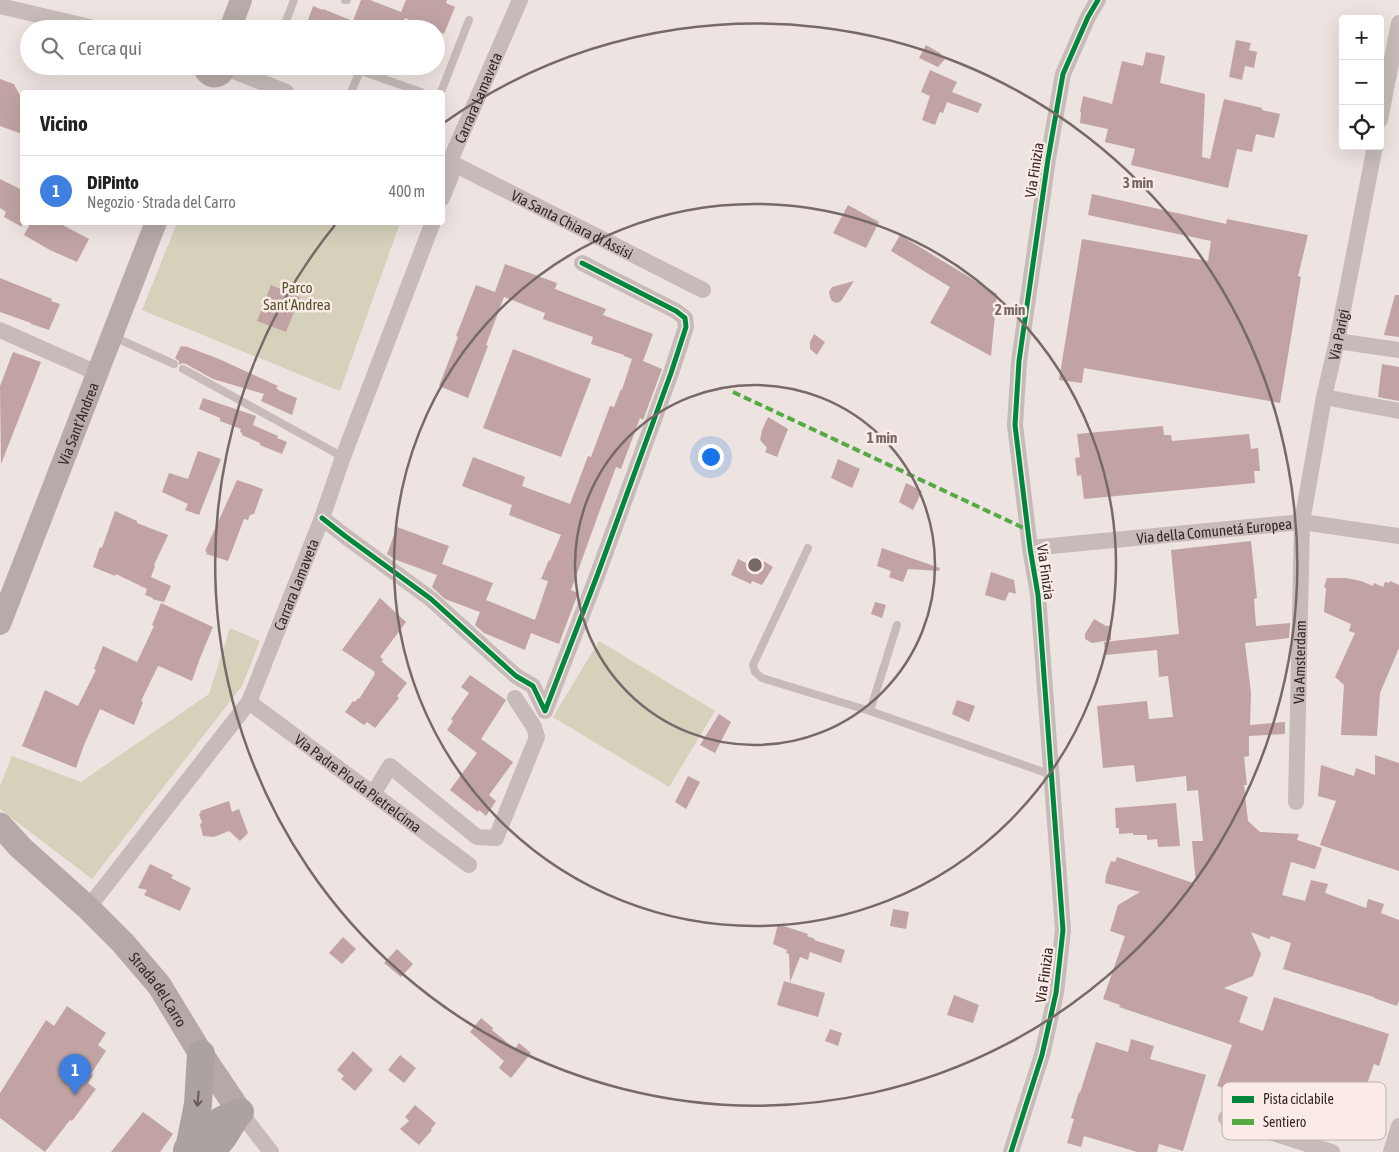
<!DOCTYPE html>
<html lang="it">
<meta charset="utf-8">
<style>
:root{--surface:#fff;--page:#f6f6f6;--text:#222;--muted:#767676;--line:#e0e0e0;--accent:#776968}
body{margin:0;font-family:"Asap Condensed",sans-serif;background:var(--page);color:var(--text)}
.controls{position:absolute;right:15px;top:15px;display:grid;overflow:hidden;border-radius:5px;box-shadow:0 5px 20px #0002}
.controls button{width:45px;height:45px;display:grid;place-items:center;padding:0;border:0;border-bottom:1px solid var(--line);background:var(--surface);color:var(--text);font:25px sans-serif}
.you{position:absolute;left:710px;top:456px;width:18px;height:18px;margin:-12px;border:4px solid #fff;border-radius:50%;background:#1a73e8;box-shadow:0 0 0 8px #1a73e833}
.badge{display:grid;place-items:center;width:32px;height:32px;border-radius:50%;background:var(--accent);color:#fff;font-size:16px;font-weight:700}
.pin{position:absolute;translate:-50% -41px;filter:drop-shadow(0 1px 2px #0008)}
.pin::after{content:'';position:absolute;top:26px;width:18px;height:15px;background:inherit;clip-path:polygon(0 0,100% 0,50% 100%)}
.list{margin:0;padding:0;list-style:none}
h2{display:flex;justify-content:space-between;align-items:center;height:65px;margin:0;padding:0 20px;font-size:21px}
h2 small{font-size:16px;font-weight:400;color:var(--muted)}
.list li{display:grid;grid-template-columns:32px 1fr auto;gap:15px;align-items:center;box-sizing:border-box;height:70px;padding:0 20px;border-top:1px solid var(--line)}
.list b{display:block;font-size:19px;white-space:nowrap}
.list p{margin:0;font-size:16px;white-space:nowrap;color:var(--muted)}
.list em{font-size:16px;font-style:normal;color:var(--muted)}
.icon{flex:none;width:28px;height:28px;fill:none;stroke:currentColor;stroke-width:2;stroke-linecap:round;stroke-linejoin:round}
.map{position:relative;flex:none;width:1399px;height:1152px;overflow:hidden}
.search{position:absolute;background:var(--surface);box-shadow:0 5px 20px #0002;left:20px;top:20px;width:425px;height:55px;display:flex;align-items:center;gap:12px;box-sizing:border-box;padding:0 18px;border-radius:28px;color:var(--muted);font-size:19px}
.panel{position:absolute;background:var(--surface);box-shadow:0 5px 20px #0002;left:20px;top:90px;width:425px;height:135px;border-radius:5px}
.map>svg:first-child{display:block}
.green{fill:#d5d1ba}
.building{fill:#c1a3a3}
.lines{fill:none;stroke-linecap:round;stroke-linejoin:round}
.lane{stroke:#c6bbb9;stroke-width:8}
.street{stroke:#c6bbb9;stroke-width:16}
.secondary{stroke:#b7aba9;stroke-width:22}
.primary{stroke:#b5a9a8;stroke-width:25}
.highway{stroke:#aca29f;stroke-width:28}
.quiet{stroke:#5a4;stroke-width:4;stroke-dasharray:8 4;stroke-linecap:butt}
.cycleway-casing{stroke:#faebe7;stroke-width:8}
.cycleway{stroke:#00873e;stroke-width:5}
.oneway{stroke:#665857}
.ring{fill:none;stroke:#776968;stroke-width:2.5}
.labels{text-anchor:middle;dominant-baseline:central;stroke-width:5;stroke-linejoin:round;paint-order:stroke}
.street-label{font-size:15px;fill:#372727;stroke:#faebe7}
.park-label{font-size:15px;fill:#53552a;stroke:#faebe7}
.key{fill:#faebe7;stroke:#c0b0ad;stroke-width:1}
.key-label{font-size:14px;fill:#372727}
.centre{fill:#776968;stroke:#faebe7;stroke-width:2.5}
.ring-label{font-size:15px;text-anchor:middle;font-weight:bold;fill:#776968;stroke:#faebe7;stroke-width:5;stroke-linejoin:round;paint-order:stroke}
</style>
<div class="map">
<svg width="1399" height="1152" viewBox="0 0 1399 1152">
<rect width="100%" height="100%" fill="#ede3e0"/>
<!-- green -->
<g class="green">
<path d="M 177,223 L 400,223 L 340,391 L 142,310 Z"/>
<path d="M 230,628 L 260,641 L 242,686 L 92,879 L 0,809 L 0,786 L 12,756 L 81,782 L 209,694 Z"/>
<path d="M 599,641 L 715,711 L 669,787 L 553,717 Z"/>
</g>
<!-- building -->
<g class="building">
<path d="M 361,0 L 370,0 L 401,12 L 406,0 L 447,0 L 446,3 L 455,7 L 444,34 L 436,31 L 436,29 L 431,29 L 405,18 L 401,29 L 305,29 L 313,6 L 323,10 L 323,9 L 353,21 Z"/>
<path d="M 1236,40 L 1251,43 L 1249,50 L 1257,52 L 1254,68 L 1245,66 L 1242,80 L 1229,77 Z"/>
<path d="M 926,45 L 940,53 L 945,59 L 938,67 L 919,58 Z"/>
<path d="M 1146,52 L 1165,56 L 1160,83 L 1205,94 L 1202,157 L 1210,159 L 1224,99 L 1262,108 L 1262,110 L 1280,114 L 1274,138 L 1256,134 L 1252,152 L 1237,149 L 1228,188 L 1131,165 L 1135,149 L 1105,142 L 1108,129 L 1080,123 L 1081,112 L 1080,112 L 1083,96 L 1112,104 L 1122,61 L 1143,66 Z"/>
<path d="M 930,70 L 957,82 L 952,92 L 982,104 L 978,113 L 947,102 L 943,113 L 940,112 L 935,125 L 922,120 L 930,96 L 921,92 Z"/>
<path d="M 0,79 L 14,84 L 19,94 L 22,95 L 22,134 L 0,126 Z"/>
<path d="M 0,179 L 22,190 L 22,227 L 4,217 L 6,212 L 0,208 Z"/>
<path d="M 1092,194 L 1226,224 L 1227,219 L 1308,235 L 1298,276 L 1301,277 L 1280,403 L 1084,368 L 1082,383 L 1059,380 L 1082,239 L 1208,261 L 1211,241 L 1088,215 Z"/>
<path d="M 848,205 L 879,222 L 866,248 L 833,233 Z"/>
<path d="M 31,222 L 57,222 L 89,239 L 77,262 L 50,250 L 24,235 Z"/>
<path d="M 900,235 L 997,294 L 991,356 L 930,323 L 950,287 L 891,251 Z"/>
<path d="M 505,264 L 557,283 L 555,289 L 606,309 L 603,315 L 653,334 L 643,361 L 662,369 L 643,420 L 640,418 L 621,469 L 616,467 L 597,518 L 571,590 L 578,593 L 559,644 L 531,633 L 525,650 L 484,633 L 475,625 L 480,612 L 445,599 L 432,587 L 437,575 L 394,559 L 387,554 L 397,527 L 449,546 L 442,564 L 493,583 L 486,600 L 535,620 L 548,581 L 541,579 L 549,560 L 550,561 L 561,535 L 509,515 L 512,505 L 462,486 L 473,457 L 525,477 L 522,486 L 570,504 L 588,456 L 591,457 L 610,406 L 614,407 L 621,389 L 622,390 L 632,359 L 624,356 L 624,355 L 591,344 L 593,337 L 543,319 L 545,313 L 504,297 L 486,345 L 488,346 L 468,398 L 439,386 L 458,337 L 456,336 L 476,285 L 495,292 Z"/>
<path d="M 0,278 L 52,299 L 51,301 L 60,304 L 49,330 L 31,324 L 31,323 L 0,312 Z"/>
<path d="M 854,281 L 841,301 L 837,303 L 832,301 L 830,297 L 829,292 L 832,287 Z"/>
<path d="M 271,285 L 300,297 L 286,332 L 257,321 Z"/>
<path d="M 1395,295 L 1399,295 L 1399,337 L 1384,335 Z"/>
<path d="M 814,334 L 825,342 L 817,355 L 810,349 L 810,342 Z"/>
<path d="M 181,346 L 185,347 L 185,346 L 219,359 L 278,386 L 276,388 L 280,391 L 297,398 L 292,415 L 261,401 L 264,394 L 213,379 L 186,364 L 182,363 L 179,365 L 179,361 L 175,358 Z"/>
<path d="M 513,349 L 591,379 L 561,457 L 483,428 Z"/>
<path d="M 13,352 L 41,362 L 1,464 L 0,386 Z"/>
<path d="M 1382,364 L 1399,367 L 1399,401 L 1378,397 Z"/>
<path d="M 203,398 L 256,416 L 253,425 L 278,436 L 277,438 L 287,442 L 282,454 L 262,446 L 260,445 L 260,443 L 242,435 L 242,433 L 240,432 L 241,429 L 220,421 L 220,418 L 199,409 Z"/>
<path d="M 768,417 L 788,429 L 777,457 L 765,452 L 767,448 L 760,440 L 762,430 Z"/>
<path d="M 1163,426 L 1164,435 L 1171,435 L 1172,441 L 1249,434 L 1251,449 L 1258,448 L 1260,471 L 1254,471 L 1255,483 L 1084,499 L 1081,475 L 1077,476 L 1075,458 L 1080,457 L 1077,434 Z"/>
<path d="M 198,451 L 221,459 L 199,515 L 185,510 L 188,504 L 162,492 L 169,473 L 188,479 Z"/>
<path d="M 838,459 L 860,469 L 852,488 L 831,478 Z"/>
<path d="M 237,480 L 263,489 L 254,514 L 250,515 L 248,520 L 244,519 L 228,561 L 206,554 L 207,552 L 205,551 Z"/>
<path d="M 906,483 L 922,491 L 913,510 L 899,502 Z"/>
<path d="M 115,511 L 137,521 L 137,523 L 168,535 L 154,565 L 155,566 L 151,577 L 171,586 L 164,602 L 152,599 L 153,598 L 145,595 L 147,589 L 116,574 L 115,576 L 93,567 L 100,547 L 102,548 Z"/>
<path d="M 1251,541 L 1257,598 L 1254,599 L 1256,626 L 1290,623 L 1289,638 L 1245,643 L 1251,693 L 1250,725 L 1285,722 L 1285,734 L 1249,736 L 1249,756 L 1244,757 L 1247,785 L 1244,785 L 1248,821 L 1260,832 L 1299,834 L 1297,840 L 1322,848 L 1315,869 L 1291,862 L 1282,895 L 1305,901 L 1311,880 L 1328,884 L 1325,893 L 1366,908 L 1368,899 L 1384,904 L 1381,913 L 1399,920 L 1399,1000 L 1397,1006 L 1374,998 L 1374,997 L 1283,969 L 1291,943 L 1271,936 L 1269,939 L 1251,932 L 1261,954 L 1253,976 L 1224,988 L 1248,997 L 1239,1022 L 1263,1031 L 1274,997 L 1389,1034 L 1379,1066 L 1374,1064 L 1362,1099 L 1342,1093 L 1334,1116 L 1232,1082 L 1229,1090 L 1217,1086 L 1232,1045 L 1119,1007 L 1120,1005 L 1103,999 L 1125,936 L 1110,931 L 1118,905 L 1140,892 L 1105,883 L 1106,875 L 1111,861 L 1115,862 L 1117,857 L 1196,884 L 1192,841 L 1203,841 L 1198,790 L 1187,791 L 1186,776 L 1136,782 L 1134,765 L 1103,768 L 1097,706 L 1147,701 L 1149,719 L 1173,717 L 1168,676 L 1159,677 L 1157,650 L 1105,655 L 1104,642 L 1179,634 L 1171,550 Z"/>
<path d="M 882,548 L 940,568 L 939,571 L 908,569 L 903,582 L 889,577 L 891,571 L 877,566 Z"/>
<path d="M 759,558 L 773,567 L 762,585 L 752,581 L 751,584 L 731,575 L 738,559 L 754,567 Z"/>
<path d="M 991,572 L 1014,580 L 1016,594 L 1009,592 L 1005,601 L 985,595 Z"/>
<path d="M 1327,578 L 1346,578 L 1361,581 L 1373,586 L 1374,583 L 1383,587 L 1385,582 L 1389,583 L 1390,581 L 1399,585 L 1399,648 L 1380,693 L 1377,736 L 1341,735 L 1344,685 L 1335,677 L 1355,633 L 1349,631 L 1351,624 L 1324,612 L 1326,588 L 1324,587 Z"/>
<path d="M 380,598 L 406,622 L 380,657 L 383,659 L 382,662 L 407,683 L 397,696 L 399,698 L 375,728 L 367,722 L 364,725 L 345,712 L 353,701 L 355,702 L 358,698 L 359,699 L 375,674 L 374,673 L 375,672 L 342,650 Z"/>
<path d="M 875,602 L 886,605 L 882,618 L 871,614 Z"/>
<path d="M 161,603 L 213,627 L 200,658 L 192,681 L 161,667 L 158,666 L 141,701 L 143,702 L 134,725 L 100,709 L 84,745 L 76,768 L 22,746 L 45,690 L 78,706 L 96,670 L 94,669 L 103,646 L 137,662 L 154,626 L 152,625 Z"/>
<path d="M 1094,619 L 1106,626 L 1111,626 L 1111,640 L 1092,643 L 1085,639 L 1085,634 Z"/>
<path d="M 470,675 L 506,700 L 481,739 L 513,762 L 489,795 L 496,801 L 486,816 L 479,810 L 478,812 L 450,790 L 477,753 L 447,730 L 453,721 L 451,719 L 469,693 L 461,687 Z"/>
<path d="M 957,700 L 975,706 L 969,722 L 952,714 Z"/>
<path d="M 719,714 L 731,722 L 715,753 L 700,745 Z"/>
<path d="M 1375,755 L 1399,763 L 1399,871 L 1320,845 L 1336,801 L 1318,796 L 1321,765 L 1354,776 L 1356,768 L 1375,775 Z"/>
<path d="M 688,776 L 700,782 L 686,809 L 675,802 Z"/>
<path d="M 229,801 L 232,812 L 239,809 L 248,833 L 240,841 L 229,831 L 214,837 L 203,836 L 200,824 L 202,823 L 199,814 L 201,813 L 200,811 Z"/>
<path d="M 1176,803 L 1180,846 L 1158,847 L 1157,839 L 1147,840 L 1147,835 L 1133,835 L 1133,833 L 1119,834 L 1119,828 L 1116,828 L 1115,808 Z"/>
<path d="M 150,864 L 173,875 L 171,878 L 191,888 L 180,911 L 144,895 L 147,890 L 138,888 Z"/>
<path d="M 893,909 L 909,912 L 906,929 L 890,926 Z"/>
<path d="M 778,924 L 808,934 L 807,936 L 815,939 L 814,940 L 845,950 L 841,963 L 810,952 L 808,960 L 800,957 L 790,982 L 789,954 L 786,953 L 787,950 L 773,944 Z"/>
<path d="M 343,937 L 356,949 L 342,964 L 329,953 Z"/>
<path d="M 397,949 L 413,964 L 401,977 L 384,963 Z"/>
<path d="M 784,981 L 825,993 L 818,1017 L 777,1005 Z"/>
<path d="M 954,995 L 979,1005 L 973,1023 L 947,1015 Z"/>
<path d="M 67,1006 L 106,1033 L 98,1045 L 106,1051 L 91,1074 L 93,1075 L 88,1083 L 96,1089 L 72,1121 L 70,1120 L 45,1152 L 0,1118 L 0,1093 L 46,1020 L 54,1026 Z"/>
<path d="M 481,1018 L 493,1028 L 492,1030 L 515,1049 L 519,1043 L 531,1053 L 511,1078 L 499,1068 L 504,1061 L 470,1032 Z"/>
<path d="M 830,1029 L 842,1033 L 838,1046 L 825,1041 Z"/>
<path d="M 1131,1039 L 1154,1046 L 1150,1059 L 1206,1075 L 1183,1151 L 1159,1144 L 1157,1152 L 1137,1152 L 1084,1136 L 1081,1147 L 1067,1143 L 1074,1119 L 1071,1118 L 1079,1092 L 1080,1093 L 1096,1042 L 1128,1052 Z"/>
<path d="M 353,1051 L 373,1070 L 355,1091 L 341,1079 L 344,1076 L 337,1070 Z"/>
<path d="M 400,1055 L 416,1068 L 404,1083 L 388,1070 Z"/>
<path d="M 415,1105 L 436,1123 L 431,1129 L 432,1130 L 419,1145 L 400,1129 L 409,1121 L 405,1117 Z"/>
<path d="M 143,1112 L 173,1134 L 160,1152 L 111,1152 Z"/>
</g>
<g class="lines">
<!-- lane -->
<g class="lane">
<path d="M 345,0 L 347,0"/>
<path d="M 283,29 L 294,0"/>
<path d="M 347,66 L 421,92"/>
<path d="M 351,92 L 360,71"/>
<path d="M 441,92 L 469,20"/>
<path d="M 114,337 L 174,364"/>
<path d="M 183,369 L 343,457"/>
<path d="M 808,548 L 753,665 L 755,672 L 762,678 L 870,711 L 1052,775"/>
<path d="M 870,711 L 897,625"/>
</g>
<!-- street -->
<g class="street">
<path d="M 0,6 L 98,29"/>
<path d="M 226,68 L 286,92"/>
<path d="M 1380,120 L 1399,23"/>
<path id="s1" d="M 442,158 L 703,290"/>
<path id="s2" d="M 442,198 L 451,176 L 450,161 L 520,0"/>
<path d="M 0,330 L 97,373"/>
<path d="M 1337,341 L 1399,350"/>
<path d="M 1324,397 L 1399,411"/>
<path d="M 322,518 L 345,536 L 431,599 L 516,676 L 533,686 L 545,711 L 597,576 L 671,373 L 686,327 L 685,318 L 676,311 L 582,263"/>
<path id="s3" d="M 1030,548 L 1302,522 L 1399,536"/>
<path id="s4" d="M 249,702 L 469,865"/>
<path d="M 373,794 L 390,766 L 477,837 L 496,838 L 537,737 L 534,727 L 515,698"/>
<path id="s5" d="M 1296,802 L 1302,522 L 1324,397 L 1337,341 L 1375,146"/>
<path id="s6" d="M 88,908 L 249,702 L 322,518 L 343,457 L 433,222"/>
<path d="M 240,1112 L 271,1152"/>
<path d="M 1226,1118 L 1332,1152"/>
<path d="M 1011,1152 L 1042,1055 L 1056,993 L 1063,930 L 1038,595 L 1030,548 L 1015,425 L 1019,361 L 1048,159 L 1063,74 L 1088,17 L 1098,0"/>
<path d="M 1391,1152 L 1399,1126"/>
</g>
<!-- secondary -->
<g class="secondary">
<path d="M 230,29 L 241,0"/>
<path d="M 203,66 C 208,80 222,80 226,66"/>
<path id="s7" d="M 0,624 L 156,222"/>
</g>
<!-- primary -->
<path class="primary" id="s8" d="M 0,825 L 20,847 L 88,908 L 123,943 L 159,985 L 201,1054 L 240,1112"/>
<!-- highway -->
<g class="highway">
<path d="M 190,1144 L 198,1104 L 201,1054"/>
<path d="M 187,1150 C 199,1129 219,1121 240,1112"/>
<path d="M 211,1152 L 224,1136 L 237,1115"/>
</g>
<!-- quiet -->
<path class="quiet" d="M 733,392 L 1028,530"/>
<!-- cycleway casing -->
<g class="cycleway-casing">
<g id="cycleway">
<path d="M 322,518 L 345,536 L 431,599 L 516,676 L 533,686 L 545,711 L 597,576 L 671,373 L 686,327 L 685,318 L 676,311 L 582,263"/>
<path d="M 1011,1152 L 1042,1055 L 1056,993 L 1063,930 L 1038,595 L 1030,548 L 1015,425 L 1019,361 L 1048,159 L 1063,74 L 1088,17 L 1098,0"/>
</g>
</g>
<!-- cycleway -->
<use href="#cycleway" class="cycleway"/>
</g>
<!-- one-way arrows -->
<defs><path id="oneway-shaft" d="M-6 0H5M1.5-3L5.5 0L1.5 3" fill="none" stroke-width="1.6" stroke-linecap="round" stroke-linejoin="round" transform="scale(1.25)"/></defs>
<use class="oneway" href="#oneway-shaft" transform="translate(198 1099) rotate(95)"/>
<!-- distance rings -->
<g class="ring">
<circle cx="755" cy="565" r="180"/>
<circle cx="755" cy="565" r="361"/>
<path d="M445 122A541 541 0 1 1 335 225"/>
</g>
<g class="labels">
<!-- street labels -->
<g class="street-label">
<text stroke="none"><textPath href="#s2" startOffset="108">Carrara Lamaveta</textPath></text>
<text transform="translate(1034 170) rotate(-81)">Via Finizia</text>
<text stroke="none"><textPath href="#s1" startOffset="146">Via Santa Chiara di Assisi</textPath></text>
<text stroke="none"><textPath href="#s5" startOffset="471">Via Parigi</textPath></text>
<text stroke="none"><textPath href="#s7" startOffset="215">Via Sant'Andrea</textPath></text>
<text stroke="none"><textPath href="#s3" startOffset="185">Via della Comunetá Europea</textPath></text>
<text transform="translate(1046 572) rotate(82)">Via Finizia</text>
<text stroke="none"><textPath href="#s6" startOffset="388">Carrara Lamaveta</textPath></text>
<text stroke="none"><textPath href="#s5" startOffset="140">Via Amsterdam</textPath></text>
<text stroke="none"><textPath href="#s4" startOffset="136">Via Padre Pio da Pietrelcima</textPath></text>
<text transform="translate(1044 975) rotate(-82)">Via Finizia</text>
<text stroke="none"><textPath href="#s8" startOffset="229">Strada del Carro</textPath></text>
</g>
<!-- park labels -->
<g class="park-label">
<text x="297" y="287">Parco<tspan x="297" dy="17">Sant'Andrea</tspan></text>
</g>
</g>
<!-- legend -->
<rect x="1222" y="1082" width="164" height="58" rx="8" class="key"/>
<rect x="1232" y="1096" width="22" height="7" fill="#00873e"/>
<rect x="1232" y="1119" width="22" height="6" fill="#5a4"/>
<g class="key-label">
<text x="1263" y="1104">Pista ciclabile</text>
<text x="1263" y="1127">Sentiero</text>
</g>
<circle cx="755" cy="565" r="8" class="centre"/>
<g class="ring-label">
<text x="1138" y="188">3 min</text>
<text x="1010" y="315">2 min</text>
<text x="882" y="443">1 min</text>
</g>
</svg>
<div class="controls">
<button>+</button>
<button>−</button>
<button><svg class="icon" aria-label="locate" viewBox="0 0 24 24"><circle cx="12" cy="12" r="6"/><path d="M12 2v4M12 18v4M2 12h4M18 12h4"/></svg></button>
</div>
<div class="you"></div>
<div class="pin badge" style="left:75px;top:1095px;background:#3f7fe0">1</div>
<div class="search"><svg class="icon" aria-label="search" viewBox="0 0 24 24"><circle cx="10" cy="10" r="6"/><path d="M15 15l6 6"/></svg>Cerca qui</div>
<section class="panel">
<h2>Vicino<small></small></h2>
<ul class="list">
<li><span class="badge" style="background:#3f7fe0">1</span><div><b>DiPinto</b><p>Negozio · Strada del Carro</p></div><em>400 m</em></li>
</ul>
</section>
</div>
